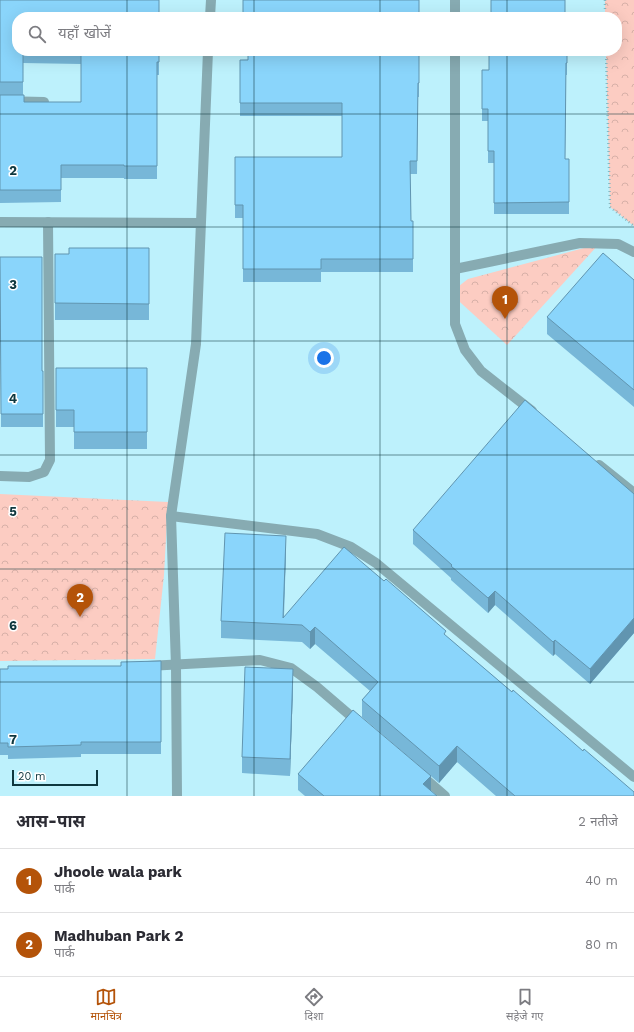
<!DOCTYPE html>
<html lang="hi">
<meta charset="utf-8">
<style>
:root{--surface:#fff;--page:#f7f7f7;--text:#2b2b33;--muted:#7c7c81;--line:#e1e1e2;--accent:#b45309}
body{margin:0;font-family:"Work Sans","Noto Sans Devanagari",sans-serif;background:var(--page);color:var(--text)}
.scale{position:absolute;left:12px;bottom:10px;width:86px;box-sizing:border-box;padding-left:4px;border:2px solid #0e373e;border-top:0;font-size:11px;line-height:14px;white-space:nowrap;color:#0e373e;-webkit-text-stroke:3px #fff;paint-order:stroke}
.you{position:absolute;left:324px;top:358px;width:14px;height:14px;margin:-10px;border:3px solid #fff;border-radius:50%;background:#1a73e8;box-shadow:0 0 0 6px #1a73e833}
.badge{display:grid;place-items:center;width:26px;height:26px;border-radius:50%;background:var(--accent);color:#fff;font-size:13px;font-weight:700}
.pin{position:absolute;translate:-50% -33px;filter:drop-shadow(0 1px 2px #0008)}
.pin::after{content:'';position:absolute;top:21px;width:14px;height:12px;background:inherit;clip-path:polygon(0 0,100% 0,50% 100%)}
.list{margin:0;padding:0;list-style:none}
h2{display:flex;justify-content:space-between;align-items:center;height:52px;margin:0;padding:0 16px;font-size:17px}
h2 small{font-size:13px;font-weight:400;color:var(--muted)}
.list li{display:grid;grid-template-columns:26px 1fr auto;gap:12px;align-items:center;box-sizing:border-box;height:64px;padding:0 16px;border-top:1px solid var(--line)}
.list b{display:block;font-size:15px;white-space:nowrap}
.list p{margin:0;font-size:13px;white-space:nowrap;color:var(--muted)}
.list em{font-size:13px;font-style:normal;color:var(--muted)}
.icon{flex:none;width:22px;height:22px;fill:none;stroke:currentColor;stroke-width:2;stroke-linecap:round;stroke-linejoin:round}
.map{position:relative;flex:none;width:634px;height:796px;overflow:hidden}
.search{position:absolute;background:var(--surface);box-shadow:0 4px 16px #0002;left:12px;right:12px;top:12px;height:44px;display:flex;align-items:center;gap:10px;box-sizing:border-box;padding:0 14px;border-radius:16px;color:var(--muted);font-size:15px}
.sheet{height:180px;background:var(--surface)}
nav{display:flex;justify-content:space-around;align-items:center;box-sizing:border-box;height:56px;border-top:1px solid var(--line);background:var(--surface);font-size:11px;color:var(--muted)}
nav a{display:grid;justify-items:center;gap:2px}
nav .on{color:var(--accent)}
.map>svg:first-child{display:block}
.forest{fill:url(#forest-crowns)}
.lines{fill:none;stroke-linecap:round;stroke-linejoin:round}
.path{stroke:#87b8c1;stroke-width:2.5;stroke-dasharray:1 3;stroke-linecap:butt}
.minor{stroke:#87abb2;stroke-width:10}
.wall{fill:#77b7d8}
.shaded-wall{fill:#6195b0}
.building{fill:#8ad5fb;stroke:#6195b0}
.grid{fill:none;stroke:#0e373e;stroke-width:1;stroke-opacity:0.55}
.grid-label{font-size:13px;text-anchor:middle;font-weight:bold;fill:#0e373e;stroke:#fff;stroke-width:3;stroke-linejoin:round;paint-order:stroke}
</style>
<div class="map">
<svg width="634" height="796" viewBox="0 0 634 796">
<defs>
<pattern id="forest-crowns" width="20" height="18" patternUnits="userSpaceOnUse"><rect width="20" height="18" fill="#fcccc2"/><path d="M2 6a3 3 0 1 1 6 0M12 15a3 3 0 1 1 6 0" fill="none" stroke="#d7b0a8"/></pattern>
</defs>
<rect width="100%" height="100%" fill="#bdf1fc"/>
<!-- forest -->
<g class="forest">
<path d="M 605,0 L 634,0 L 634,226 L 610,207 L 606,51 L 617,51 L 617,17 L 605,17 Z"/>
<path d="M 599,244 L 507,345 L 450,293 L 468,279 Z"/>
<path d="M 0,494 L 168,502 L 164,575 L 155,659 L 0,661 Z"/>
</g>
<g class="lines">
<!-- path -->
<g class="path">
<path d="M 605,0 L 605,17"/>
<path d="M 606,51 L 610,207 L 634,226"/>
</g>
<!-- minor -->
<g class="minor">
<path d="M 210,17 L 211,0"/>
<path d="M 455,17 L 455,0"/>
<path d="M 455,51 L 455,324 L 465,350 L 481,371 L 532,411"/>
<path d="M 0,101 L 44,102"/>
<path d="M 0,222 L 200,223"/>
<path d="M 455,269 L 580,243 L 618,244 L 634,252"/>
<path d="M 599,465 L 634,493"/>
<path d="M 0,476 L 29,477 L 44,472 L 50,460 L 48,222"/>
<path d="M 171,516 L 317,534 L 351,547 L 376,563 L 634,777"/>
<path d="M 148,666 L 260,660 L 291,668 L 317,687 L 359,723"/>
<path d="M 422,776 L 445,796"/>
<path d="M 177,796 L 176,666 L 171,516 L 196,344 L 208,51"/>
</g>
</g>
<!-- wall -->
<g class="wall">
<path d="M 0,0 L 17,51 L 159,51 L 159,75 L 157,75 L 157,179 L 124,179 L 124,178 L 61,178 L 61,202 L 0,203 L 0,95 L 24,102 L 81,102 L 81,64 L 23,63 L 23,95 L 0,95 Z"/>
<path d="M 243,0 L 419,17 L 243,17 Z"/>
<path d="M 419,51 L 419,97 L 418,97 L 417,174 L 410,174 L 411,221 L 413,221 L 413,272 L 321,272 L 321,282 L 243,282 L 243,218 L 235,218 L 235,157 L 342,157 L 342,116 L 240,116 L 240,60 Z"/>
<path d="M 567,51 L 567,75 L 566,75 L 565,159 L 569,159 L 569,214 L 494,214 L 494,163 L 488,163 L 488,121 L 482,121 L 482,70 L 489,70 Z"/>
<path d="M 149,248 L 149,320 L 55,320 L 55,254 L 69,254 Z"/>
<path d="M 0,257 L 42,371 L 43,371 L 43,427 L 1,427 L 1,339 L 0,339 Z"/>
<path d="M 634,280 L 634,407 L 547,334 L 547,317 Z"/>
<path d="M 56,368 L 147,368 L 147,449 L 74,449 L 74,427 L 56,427 Z"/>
<path d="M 634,494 L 634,633 L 590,684 L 555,654 L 553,656 L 495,605 L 488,613 L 451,580 L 451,578 L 413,544 L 413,530 Z"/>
<path d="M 286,552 L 284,617 L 446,636 L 512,692 L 634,796 L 496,796 L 457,762 L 439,783 L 362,717 L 362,700 L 370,691 L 315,644 L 310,649 L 302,642 L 221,638 L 221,621 Z"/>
<path d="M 161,661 L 161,754 L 81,754 L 81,757 L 8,759 L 8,755 L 0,755 L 0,669 L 121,666 Z"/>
<path d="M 293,686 L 290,776 L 242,773 L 242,757 Z"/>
<path d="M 298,774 L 431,791 L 437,796 L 305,796 L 298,790 Z"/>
</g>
<!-- shaded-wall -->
<g class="shaded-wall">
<path d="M 286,536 L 286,552 L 283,624 Z"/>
<path d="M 495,591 L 495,605 L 488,613 L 488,598 Z"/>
<path d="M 634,618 L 634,633 L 590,684 L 590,669 Z"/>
<path d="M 315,627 L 315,644 L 310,649 L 310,632 Z"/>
<path d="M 555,640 L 555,654 L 553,656 L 553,642 Z"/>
<path d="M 293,669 L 293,686 L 290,776 L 290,759 Z"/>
<path d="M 457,746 L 457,762 L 439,783 L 439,766 Z"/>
<path d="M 431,776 L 431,792 L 423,784 Z"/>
</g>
<!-- building -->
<g class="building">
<path d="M 0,0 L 159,0 L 159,17 L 17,17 L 17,51 L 23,51 L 23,82 L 0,82 Z"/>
<path d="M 243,0 L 419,0 L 419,17 L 248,17 L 248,15 L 243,15 Z"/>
<rect x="491" y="0" width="74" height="17"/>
<path d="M 60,51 L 159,51 L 159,62 L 157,62 L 157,166 L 124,166 L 124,165 L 61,165 L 61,190 L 0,190 L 0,95 L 24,95 L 24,102 L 81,102 L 81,51 Z"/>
<path d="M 248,51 L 419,51 L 419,83 L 418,83 L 417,161 L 410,161 L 411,221 L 413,221 L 413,259 L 321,259 L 321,269 L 243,269 L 243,205 L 235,205 L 235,157 L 342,157 L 342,103 L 240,103 L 240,60 L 248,60 Z"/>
<path d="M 489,51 L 567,51 L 567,63 L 566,63 L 565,159 L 569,159 L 569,202 L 494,203 L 494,151 L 488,151 L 488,109 L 482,109 L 482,70 L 489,70 Z"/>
<path d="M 69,248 L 149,248 L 149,304 L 55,303 L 55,254 L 69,254 Z"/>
<path d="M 603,253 L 634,280 L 634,390 L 547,317 Z"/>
<path d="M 0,257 L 42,257 L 42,371 L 43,371 L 43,414 L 1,414 Z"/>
<path d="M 56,368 L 147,368 L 147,432 L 74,432 L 74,410 L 56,410 Z"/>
<path d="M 525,400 L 634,494 L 634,618 L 590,669 L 555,640 L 553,642 L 495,591 L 488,598 L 451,566 L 452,565 L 413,530 Z"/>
<path d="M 225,533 L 286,536 L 283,618 L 344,547 L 384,581 L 386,579 L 446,631 L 444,634 L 512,692 L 513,690 L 583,751 L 584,749 L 634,792 L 634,796 L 515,796 L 457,746 L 439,766 L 362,700 L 378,682 L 315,627 L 310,632 L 302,625 L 221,621 Z"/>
<path d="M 161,661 L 161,742 L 81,742 L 81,745 L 8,747 L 8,743 L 0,743 L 0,669 L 8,669 L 8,666 L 121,666 L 121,662 Z"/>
<path d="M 245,667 L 293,669 L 290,759 L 242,757 Z"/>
<path d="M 353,710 L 431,776 L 423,784 L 437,796 L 324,796 L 298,774 Z"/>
</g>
<!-- grid -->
<path class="grid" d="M 127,0 L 127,17M 254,0 L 254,17M 380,0 L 380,17M 507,0 L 507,17M 127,51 L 127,796M 254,51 L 254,796M 380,51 L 380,796M 507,51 L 507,796M 0,114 L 634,114M 0,227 L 634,227M 0,341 L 634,341M 0,455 L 634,455M 0,569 L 634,569M 0,682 L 634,682"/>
<g class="grid-label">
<text x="13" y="175">2</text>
<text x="13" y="289">3</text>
<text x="13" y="403">4</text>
<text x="13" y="516">5</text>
<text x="13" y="630">6</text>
<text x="13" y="744">7</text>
</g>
</svg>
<div class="scale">20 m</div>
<div class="you"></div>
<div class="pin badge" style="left:505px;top:319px">1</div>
<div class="pin badge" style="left:80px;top:617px">2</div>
<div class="search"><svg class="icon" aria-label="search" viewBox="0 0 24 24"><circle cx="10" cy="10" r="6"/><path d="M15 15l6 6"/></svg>यहाँ खोजें</div>
</div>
<section class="sheet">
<h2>आस-पास<small>2 नतीजे</small></h2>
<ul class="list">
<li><span class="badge">1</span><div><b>Jhoole wala park</b><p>पार्क</p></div><em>40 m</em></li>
<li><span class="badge">2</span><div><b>Madhuban Park 2</b><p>पार्क</p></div><em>80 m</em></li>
</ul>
</section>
<nav>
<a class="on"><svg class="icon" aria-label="map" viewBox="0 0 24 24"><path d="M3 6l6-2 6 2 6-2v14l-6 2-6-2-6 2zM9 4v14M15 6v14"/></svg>मानचित्र</a>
<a><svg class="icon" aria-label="directions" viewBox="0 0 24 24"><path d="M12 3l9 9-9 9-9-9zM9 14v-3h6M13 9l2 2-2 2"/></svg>दिशा</a>
<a><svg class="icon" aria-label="saved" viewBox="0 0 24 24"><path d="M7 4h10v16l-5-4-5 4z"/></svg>सहेजे गए</a>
</nav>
